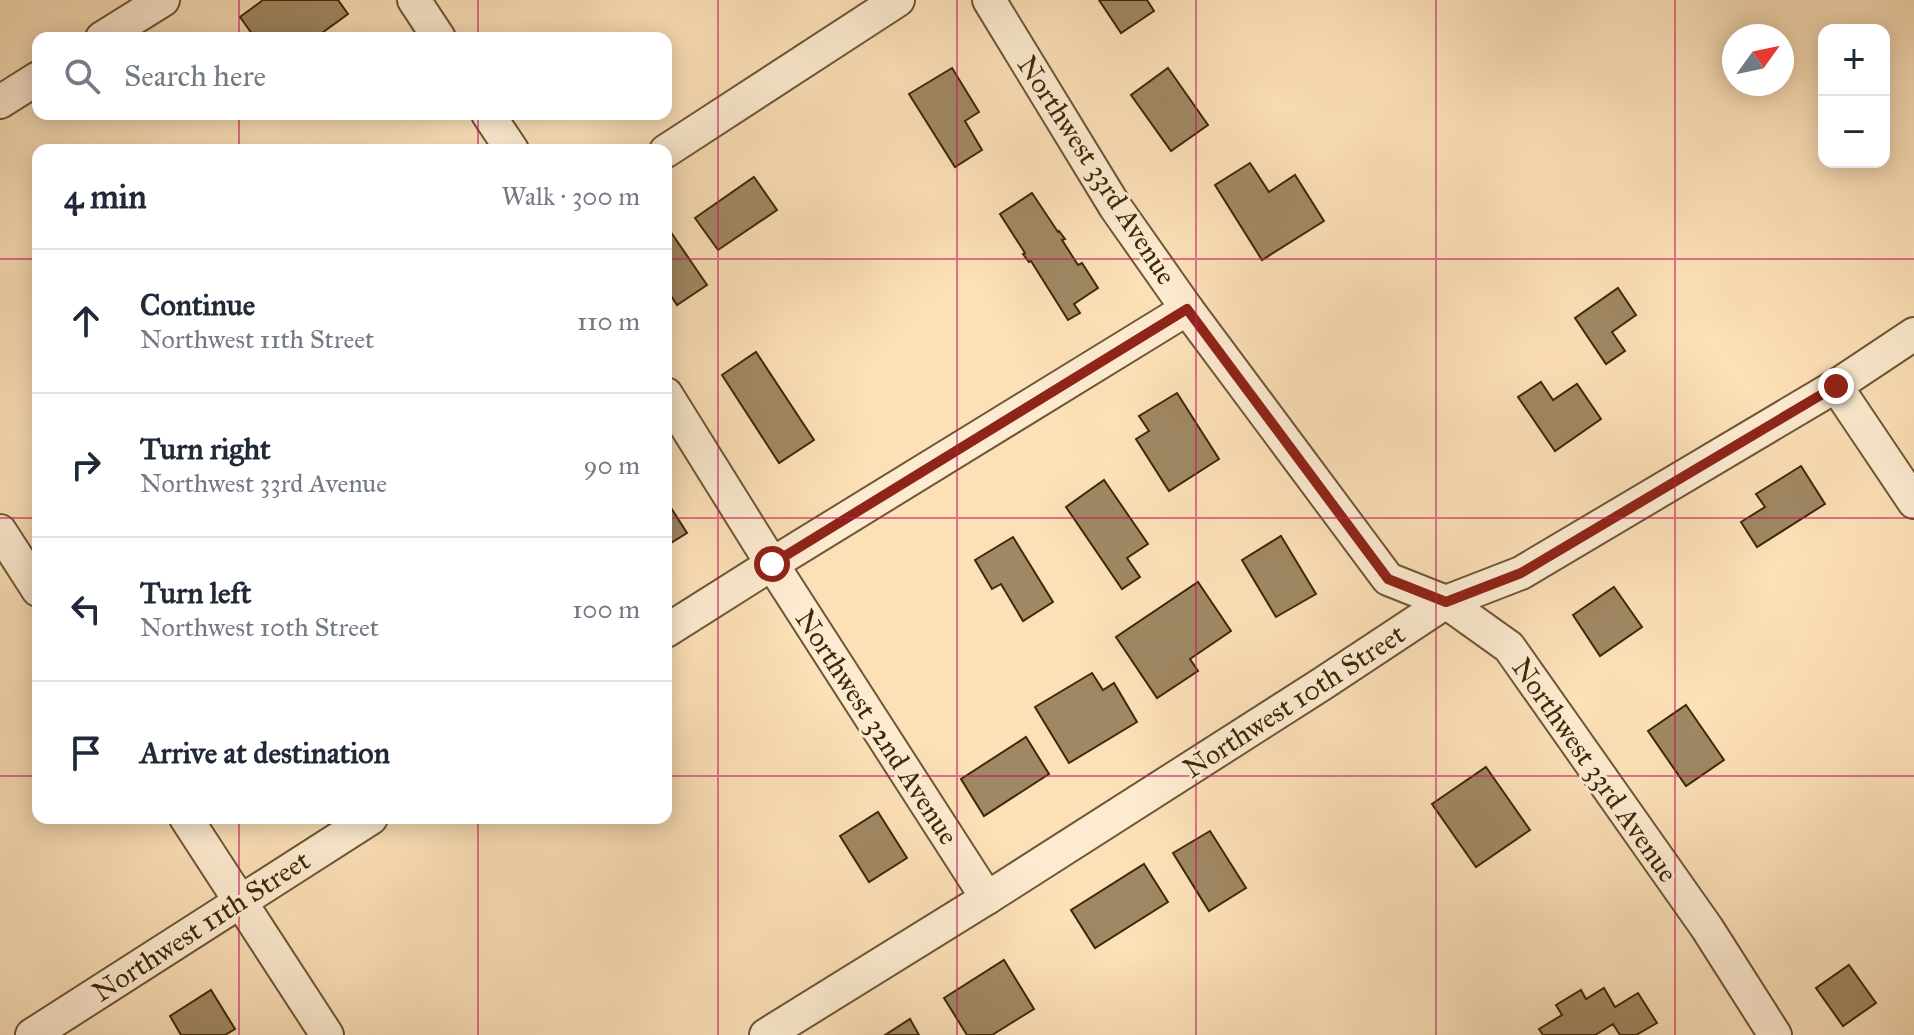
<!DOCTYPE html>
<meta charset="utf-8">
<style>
:root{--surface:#fff;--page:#f6f6f7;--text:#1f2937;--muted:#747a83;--line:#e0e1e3}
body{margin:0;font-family:"IM FELL Great Primer",serif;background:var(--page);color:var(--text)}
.controls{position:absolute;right:24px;top:24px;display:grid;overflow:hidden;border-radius:16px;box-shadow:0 4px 20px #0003}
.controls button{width:72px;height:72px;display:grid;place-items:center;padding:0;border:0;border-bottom:2px solid var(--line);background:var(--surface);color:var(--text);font:40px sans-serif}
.compass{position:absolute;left:1722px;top:24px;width:72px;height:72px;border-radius:50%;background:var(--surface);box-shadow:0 4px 20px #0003;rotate:57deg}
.stop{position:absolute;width:24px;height:24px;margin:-18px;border:6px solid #8f2418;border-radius:50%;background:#fff}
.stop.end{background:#8f2418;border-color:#fff;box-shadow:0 2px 8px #0008}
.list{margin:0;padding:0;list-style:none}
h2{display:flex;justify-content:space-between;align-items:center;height:104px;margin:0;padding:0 32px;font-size:34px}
h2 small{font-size:26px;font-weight:400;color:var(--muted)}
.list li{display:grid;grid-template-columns:52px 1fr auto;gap:24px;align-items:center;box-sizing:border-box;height:144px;padding:0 32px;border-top:2px solid var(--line)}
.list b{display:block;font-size:30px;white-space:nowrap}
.list p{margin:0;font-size:26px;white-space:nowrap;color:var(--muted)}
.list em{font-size:26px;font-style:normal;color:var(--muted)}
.icon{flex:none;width:44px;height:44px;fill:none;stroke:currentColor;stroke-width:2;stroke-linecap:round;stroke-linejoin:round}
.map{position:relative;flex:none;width:1914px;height:1035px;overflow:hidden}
.search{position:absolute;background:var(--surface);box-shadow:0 4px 20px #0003;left:32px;top:32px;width:640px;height:88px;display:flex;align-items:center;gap:20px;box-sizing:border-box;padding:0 28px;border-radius:16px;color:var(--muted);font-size:30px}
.panel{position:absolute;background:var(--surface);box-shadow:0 4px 20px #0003;left:32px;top:144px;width:640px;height:680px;border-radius:16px}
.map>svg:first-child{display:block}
.building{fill:#a08864;stroke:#3d2908;stroke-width:2}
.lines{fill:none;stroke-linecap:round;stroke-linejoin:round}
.street-casing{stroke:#6d5734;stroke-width:36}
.street{stroke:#fdebd1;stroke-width:32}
.route{stroke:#8f2418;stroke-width:10}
.grid{fill:none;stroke:#c2185b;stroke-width:2;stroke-opacity:0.55}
.labels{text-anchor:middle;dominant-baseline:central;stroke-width:6;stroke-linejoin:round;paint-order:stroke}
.street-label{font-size:28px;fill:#3d2908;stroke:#fdebd1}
</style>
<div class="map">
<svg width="1914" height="1035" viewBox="0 0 1914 1035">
<rect width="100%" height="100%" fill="#fce0b8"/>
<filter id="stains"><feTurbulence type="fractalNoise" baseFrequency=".0025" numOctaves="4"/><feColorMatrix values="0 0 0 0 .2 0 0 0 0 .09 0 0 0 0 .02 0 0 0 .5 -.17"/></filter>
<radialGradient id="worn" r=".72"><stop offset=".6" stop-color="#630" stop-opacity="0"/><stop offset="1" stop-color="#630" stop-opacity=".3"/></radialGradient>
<!-- building -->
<g class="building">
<path d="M 263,0 L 338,0 L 348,14 L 315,38 L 255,38 L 240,17 Z"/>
<path d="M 1099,0 L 1147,0 L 1154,11 L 1121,33 Z"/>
<path d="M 952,68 L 979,112 L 965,121 L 982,150 L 955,167 L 909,94 Z"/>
<path d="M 1168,68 L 1208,125 L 1171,151 L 1131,95 Z"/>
<path d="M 1250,163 L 1269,192 L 1295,175 L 1324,221 L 1262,260 L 1215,185 Z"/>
<path d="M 754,177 L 777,210 L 718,250 L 695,218 Z"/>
<path d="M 1032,193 L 1058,232 L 1059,231 L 1065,239 L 1062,240 L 1078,265 L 1082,263 L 1098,288 L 1074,304 L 1080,313 L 1068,320 L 1031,261 L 1029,262 L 1023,254 L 1025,253 L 1000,214 Z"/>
<path d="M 666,225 L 707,285 L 677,305 L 666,288 Z"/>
<path d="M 1618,288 L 1636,315 L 1612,332 L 1625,351 L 1606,364 L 1575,318 Z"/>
<path d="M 756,352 L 814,440 L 779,463 L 722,375 Z"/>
<path d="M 1541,382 L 1553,400 L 1577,384 L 1601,419 L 1555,451 L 1518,397 Z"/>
<path d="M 1177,393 L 1219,459 L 1169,491 L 1136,439 L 1149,431 L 1139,416 Z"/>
<path d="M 1801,466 L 1825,504 L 1757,547 L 1741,522 L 1765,507 L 1756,494 Z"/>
<path d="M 1104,480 L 1148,544 L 1127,558 L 1140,577 L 1122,589 L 1066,507 Z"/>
<path d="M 666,500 L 687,533 L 666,546 Z"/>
<path d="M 1281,536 L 1316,594 L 1276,617 L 1242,560 Z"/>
<path d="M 1013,537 L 1053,602 L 1023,621 L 1001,584 L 992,589 L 975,560 Z"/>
<path d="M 1198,582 L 1231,631 L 1190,659 L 1198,671 L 1157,698 L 1116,637 Z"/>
<path d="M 1614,587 L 1642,627 L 1600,656 L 1573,615 Z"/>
<path d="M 1092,673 L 1103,690 L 1114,683 L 1137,722 L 1069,763 L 1035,707 Z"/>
<path d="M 1686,705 L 1724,760 L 1686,786 L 1648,731 Z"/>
<path d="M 1026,737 L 1049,774 L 984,816 L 961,779 Z"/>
<path d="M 1486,767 L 1530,830 L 1476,867 L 1432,804 Z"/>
<path d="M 878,812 L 907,858 L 869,882 L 840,836 Z"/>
<path d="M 1210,831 L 1246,888 L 1209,911 L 1173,853 Z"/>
<path d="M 1144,864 L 1168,902 L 1095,948 L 1071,910 Z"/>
<path d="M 1004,960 L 1034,1009 L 992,1035 L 967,1035 L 944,998 Z"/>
<path d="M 1849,965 L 1876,1003 L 1843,1026 L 1816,988 Z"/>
<path d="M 1604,988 L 1615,1007 L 1638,993 L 1657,1023 L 1636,1035 L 1620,1035 L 1613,1024 L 1595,1035 L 1543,1035 L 1539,1029 L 1562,1015 L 1556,1005 L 1581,990 L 1586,999 Z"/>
<path d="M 211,990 L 235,1029 L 225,1035 L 181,1035 L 170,1016 Z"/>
<path d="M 910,1019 L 919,1035 L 885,1035 Z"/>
</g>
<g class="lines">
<!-- street casing -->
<g class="street-casing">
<g id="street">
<path d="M 414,0 L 439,38"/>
<path d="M 989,0 L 1116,208 L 1187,309 L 1388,579 L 1446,602 L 1509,647 L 1707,928 L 1775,1035"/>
<path d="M 102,38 L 163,0"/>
<path d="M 0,102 L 38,78"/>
<path d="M 488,114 L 512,150"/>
<path d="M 666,151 L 898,0"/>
<path d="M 1836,386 L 1914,502"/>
<path d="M 666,394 L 772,564 L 987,898"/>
<path d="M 0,531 L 38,590"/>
<path d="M 666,631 L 772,564 L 1187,309"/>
<path d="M 186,818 L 327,1035"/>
<path d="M 32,1035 L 371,818"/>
<path d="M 766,1035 L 987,898 L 1322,684 L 1446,602 L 1521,573 L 1836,386 L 1914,334"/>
</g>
</g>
<!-- street -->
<use href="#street" class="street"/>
</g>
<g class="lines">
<!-- route -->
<path class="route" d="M 772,564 L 1187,309 L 1388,579 L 1446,602 L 1521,573 L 1836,386"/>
</g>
<!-- grid -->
<path class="grid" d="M 239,0 L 239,38M 478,0 L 478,38M 718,0 L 718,1035M 957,0 L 957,1035M 1196,0 L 1196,1035M 1436,0 L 1436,1035M 1675,0 L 1675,1035M 239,114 L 239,150M 478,114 L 478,150M 0,259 L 38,259M 666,259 L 1914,259M 0,518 L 38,518M 666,518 L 1914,518M 0,776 L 38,776M 666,776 L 1914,776M 239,818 L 239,1035M 478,818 L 478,1035"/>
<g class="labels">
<!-- street labels -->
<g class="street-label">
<text transform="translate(1097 170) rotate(57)">Northwest 33rd Avenue</text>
<text transform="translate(1294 701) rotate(-33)">Northwest 10th Street</text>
<text transform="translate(877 727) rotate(57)">Northwest 32nd Avenue</text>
<text transform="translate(1595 770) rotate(55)">Northwest 33rd Avenue</text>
<text transform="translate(201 926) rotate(-33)">Northwest 11th Street</text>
</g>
</g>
<rect width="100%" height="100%" filter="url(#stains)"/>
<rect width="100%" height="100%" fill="url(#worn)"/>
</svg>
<div class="controls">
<button>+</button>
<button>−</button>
</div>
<svg class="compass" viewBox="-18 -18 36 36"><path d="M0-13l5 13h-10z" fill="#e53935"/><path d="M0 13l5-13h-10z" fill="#747a83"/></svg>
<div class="stop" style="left:772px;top:564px"></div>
<div class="stop end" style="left:1836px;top:386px"></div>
<div class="search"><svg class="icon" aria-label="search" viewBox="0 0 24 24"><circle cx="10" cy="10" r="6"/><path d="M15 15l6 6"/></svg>Search here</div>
<section class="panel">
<h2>4 min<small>Walk · 300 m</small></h2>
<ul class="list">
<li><svg class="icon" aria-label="ahead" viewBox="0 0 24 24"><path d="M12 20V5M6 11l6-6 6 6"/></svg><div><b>Continue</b><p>Northwest 11th Street</p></div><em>110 m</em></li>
<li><svg class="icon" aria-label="right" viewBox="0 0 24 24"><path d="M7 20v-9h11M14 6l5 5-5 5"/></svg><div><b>Turn right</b><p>Northwest 33rd Avenue</p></div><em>90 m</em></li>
<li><svg class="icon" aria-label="left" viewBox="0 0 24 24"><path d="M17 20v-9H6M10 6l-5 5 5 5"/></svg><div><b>Turn left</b><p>Northwest 10th Street</p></div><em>100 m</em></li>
<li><svg class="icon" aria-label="arrive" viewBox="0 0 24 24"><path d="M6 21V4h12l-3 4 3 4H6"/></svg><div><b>Arrive at destination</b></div></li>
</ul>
</section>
</div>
